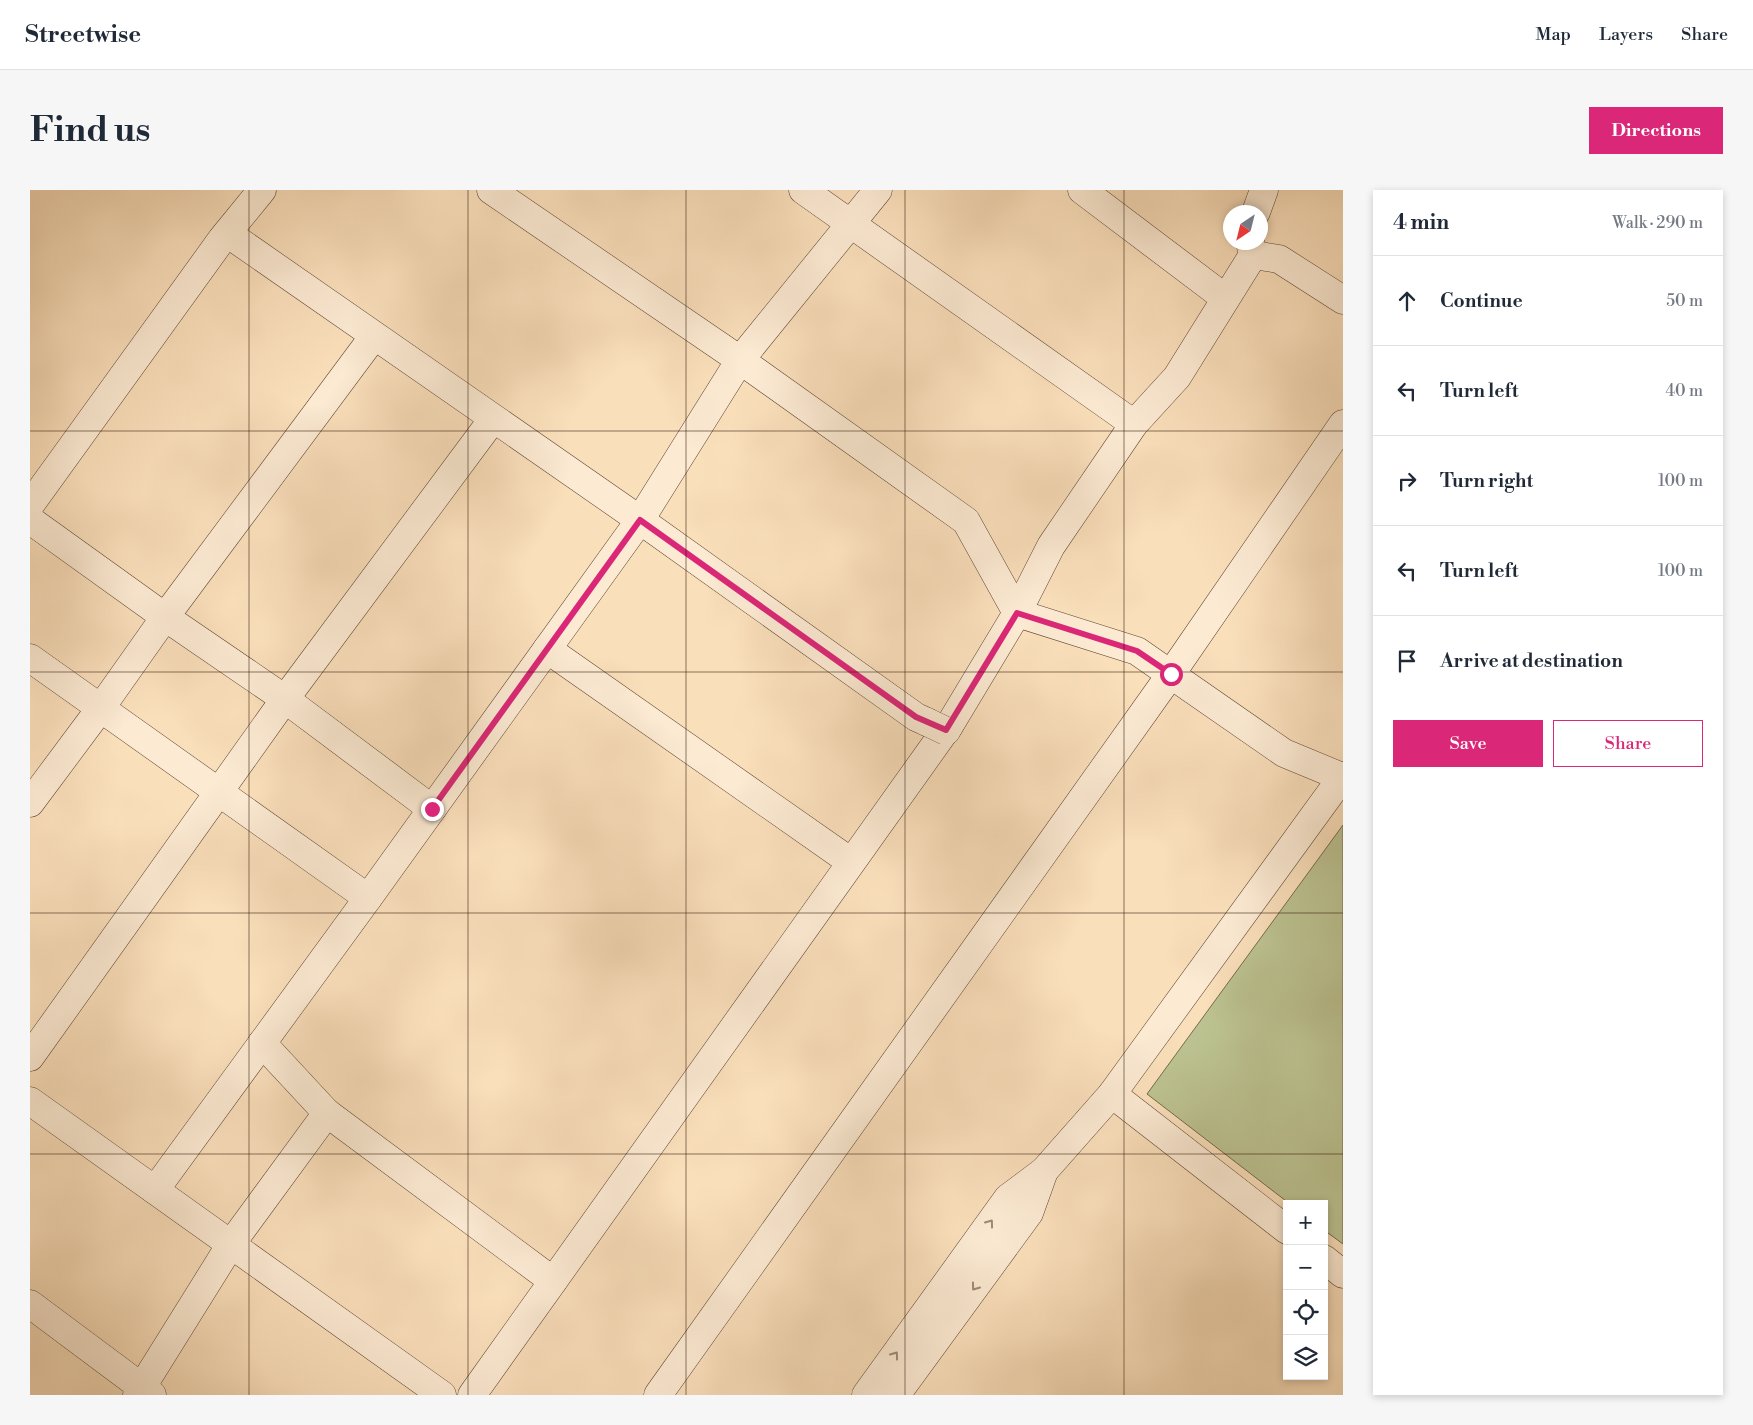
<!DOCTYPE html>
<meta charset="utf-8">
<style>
:root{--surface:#fff;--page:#f6f6f7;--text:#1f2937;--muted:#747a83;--line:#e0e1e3;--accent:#db2777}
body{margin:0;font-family:"Libre Bodoni",serif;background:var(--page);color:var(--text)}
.controls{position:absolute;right:15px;bottom:15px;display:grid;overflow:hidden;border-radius:0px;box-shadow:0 2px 8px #0003}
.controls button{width:45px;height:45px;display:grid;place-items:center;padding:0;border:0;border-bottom:1px solid var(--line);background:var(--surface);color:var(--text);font:25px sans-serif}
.compass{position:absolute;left:1193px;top:15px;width:45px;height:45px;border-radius:50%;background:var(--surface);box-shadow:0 2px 8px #0003;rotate:215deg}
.stop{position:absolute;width:15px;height:15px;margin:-11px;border:4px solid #db2777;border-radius:50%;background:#fff}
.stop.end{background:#db2777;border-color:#fff;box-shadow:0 1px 5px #0008}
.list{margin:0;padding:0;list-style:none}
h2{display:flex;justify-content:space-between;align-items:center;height:65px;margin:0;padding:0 20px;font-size:21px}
h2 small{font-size:16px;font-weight:400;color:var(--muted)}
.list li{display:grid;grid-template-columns:32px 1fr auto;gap:15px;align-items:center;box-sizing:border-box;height:90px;padding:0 20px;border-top:1px solid var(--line)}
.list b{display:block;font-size:19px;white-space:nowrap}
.list em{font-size:16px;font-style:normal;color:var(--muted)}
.actions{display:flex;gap:10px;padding:15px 20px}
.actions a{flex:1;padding:11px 0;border:1px solid var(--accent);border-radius:0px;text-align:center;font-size:18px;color:var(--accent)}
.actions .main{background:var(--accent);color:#fff}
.icon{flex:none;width:28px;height:28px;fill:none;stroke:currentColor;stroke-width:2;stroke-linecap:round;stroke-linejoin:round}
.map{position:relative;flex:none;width:1313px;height:1205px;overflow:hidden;border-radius:0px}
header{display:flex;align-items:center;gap:30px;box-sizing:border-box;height:70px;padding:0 25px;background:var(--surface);border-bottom:1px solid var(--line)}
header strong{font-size:24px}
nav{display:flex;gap:28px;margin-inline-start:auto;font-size:18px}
.intro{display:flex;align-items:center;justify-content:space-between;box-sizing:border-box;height:120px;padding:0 30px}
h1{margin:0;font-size:35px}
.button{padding:12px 22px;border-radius:0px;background:var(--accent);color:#fff;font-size:18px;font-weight:700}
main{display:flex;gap:30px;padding:0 30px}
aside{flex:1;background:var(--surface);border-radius:0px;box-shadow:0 2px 8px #0003}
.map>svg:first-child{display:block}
.green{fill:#bcc291;stroke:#746b4a}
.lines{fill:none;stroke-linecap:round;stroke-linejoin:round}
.minor-casing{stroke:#604732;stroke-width:29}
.minor{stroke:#fcead3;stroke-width:28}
.minor-bridge-casing{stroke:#604732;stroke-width:29;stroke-linecap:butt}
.minor-bridge{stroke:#fcead3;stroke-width:28}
.oneway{stroke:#9f8a76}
.route{stroke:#db2777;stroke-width:6}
.grid{fill:none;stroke:#2d1404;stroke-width:1;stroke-opacity:0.55}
</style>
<header>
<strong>Streetwise</strong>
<nav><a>Map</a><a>Layers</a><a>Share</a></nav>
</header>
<div class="intro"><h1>Find us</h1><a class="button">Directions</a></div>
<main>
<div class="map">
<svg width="1313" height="1205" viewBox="0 0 1313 1205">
<rect width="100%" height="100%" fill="#fadfbb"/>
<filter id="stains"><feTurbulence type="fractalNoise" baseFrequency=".004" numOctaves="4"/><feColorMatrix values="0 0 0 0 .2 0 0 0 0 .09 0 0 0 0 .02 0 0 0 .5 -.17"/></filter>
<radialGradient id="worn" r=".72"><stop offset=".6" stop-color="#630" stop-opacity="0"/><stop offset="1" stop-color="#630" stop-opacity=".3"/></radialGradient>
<!-- green -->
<path class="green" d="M 1313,635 L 1313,1054 L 1294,1040 L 1294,1014 L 1260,1014 L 1117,904 Z"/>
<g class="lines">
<!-- minor casing -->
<g class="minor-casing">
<g id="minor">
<path d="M 461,0 L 710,170 L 936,331 L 987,423 L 1107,461 L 1254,563 L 1312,587"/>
<path d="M 773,0 L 1104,234"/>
<path d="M 1052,0 L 1195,108"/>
<path d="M 1226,22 L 1234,0"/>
<path d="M 197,43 L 610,330 L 886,527 L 897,532"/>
<path d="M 1223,65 L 1249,69 L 1313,110"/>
<path d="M 0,315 L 192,49 L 232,0"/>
<path d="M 0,330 L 135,427 L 255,509 L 402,619"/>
<path d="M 517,459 L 821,672"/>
<path d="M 0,468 L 338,708 L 610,330 L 710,170 L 848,0"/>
<path d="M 916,541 L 987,423 L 1021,356 L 1104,234 L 1147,187 L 1223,65 L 1220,52"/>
<path d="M 0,613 L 70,519 L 135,427 L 344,146"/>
<path d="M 0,867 L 255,509 L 463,229"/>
<path d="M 1082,904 L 1257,1040"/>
<path d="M 0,911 L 412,1205"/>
<path d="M 297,923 L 523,1091"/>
<path d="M 125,1000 L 338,708"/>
<path d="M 1294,1069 L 1313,1084"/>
<path d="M 0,1114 L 122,1205"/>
<path d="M 107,1205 L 201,1054 L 297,923 L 232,853"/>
<path d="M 442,1205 L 920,534"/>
<path d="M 628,1205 L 1141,484 L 1313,234"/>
<path d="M 836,1205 L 978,1008 L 1014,981 L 1082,904 L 1313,586"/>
<path d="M 866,1205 L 999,1023 L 1014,981"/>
</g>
</g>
<!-- minor -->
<use href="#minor" class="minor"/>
<!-- minor-bridge casing -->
<g class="minor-bridge-casing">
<path id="minor-bridge" d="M 897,532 L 916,541"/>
</g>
<!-- minor-bridge -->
<use href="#minor-bridge" class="minor-bridge"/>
</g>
<!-- one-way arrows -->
<defs><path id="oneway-chevron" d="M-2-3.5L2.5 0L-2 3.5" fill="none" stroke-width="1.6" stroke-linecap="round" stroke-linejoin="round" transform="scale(1.25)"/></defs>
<g class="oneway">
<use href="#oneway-chevron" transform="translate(960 1033) rotate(-54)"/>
<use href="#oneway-chevron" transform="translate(945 1097) rotate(126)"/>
<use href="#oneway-chevron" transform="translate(865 1165) rotate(-54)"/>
</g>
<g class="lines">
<!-- route -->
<path class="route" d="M 402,619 L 610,330 L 886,527 L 916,540 L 987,423 L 1107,461 L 1141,484"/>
</g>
<!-- grid -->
<path class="grid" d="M 219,0 L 219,1205M 438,0 L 438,1205M 656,0 L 656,1205M 875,0 L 875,1205M 1094,0 L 1094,1205M 0,241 L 1313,241M 0,482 L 1313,482M 0,723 L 1313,723M 0,964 L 1313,964"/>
<rect width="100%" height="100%" filter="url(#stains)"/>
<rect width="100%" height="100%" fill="url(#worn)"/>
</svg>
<div class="controls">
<button>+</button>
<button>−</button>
<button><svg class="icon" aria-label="locate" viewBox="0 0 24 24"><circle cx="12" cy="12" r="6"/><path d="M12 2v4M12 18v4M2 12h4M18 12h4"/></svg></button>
<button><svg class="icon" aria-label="layers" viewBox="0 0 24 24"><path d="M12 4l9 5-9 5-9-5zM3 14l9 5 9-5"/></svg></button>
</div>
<svg class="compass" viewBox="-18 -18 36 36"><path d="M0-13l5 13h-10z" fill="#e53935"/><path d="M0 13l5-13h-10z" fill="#747a83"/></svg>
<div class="stop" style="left:1141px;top:484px"></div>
<div class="stop end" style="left:402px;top:619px"></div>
</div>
<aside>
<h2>4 min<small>Walk · 290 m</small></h2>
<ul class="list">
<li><svg class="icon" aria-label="ahead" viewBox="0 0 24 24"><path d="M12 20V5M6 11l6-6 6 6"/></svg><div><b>Continue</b></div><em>50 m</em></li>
<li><svg class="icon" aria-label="left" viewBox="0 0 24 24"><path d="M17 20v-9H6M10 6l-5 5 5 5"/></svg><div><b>Turn left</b></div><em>40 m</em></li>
<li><svg class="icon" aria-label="right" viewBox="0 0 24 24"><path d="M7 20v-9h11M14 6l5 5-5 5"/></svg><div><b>Turn right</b></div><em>100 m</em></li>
<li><svg class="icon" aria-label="left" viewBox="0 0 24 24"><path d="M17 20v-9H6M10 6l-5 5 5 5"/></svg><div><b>Turn left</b></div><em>100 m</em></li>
<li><svg class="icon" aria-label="arrive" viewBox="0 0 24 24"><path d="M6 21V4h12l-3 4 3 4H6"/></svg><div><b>Arrive at destination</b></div></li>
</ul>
<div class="actions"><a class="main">Save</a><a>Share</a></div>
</aside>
</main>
